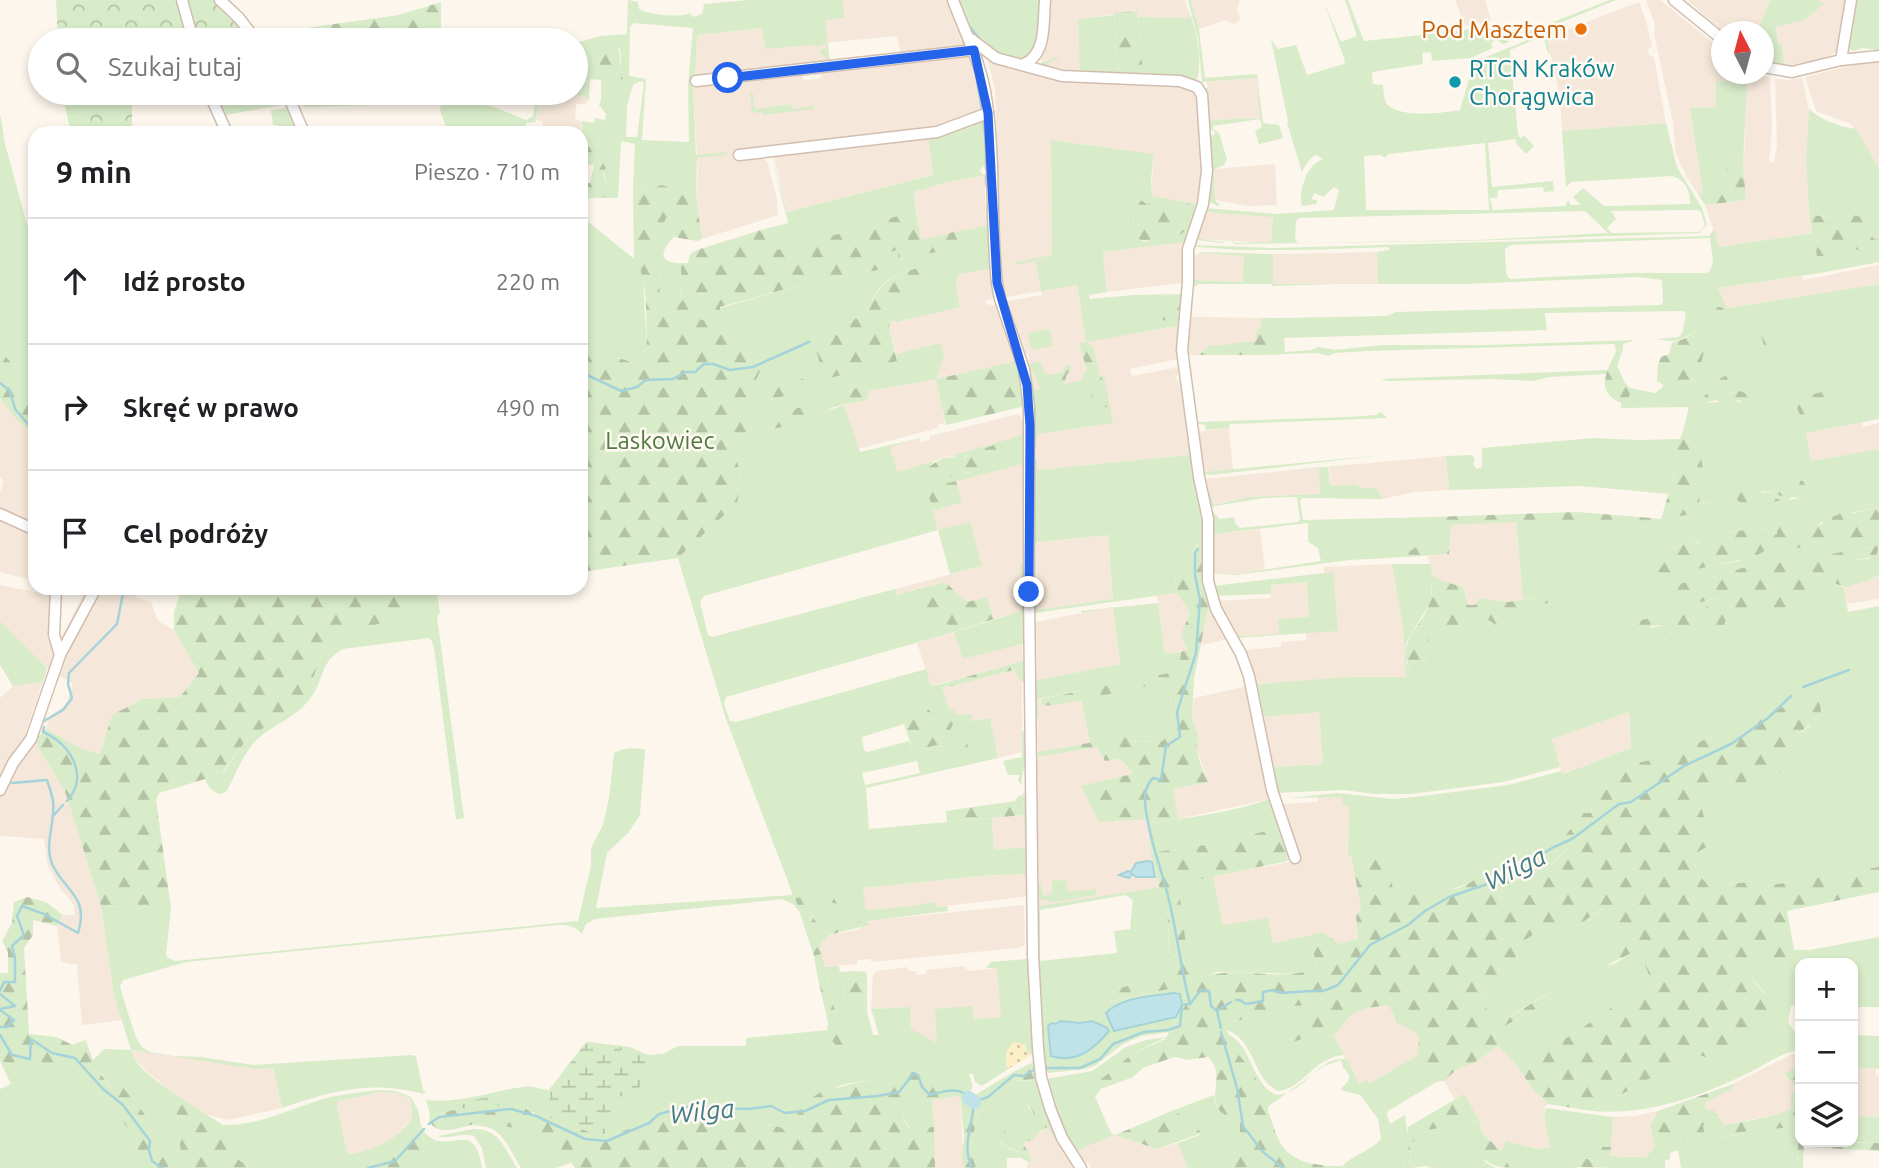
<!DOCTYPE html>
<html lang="pl">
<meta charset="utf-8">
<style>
:root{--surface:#fff;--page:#f2f2f2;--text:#202124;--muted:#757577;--line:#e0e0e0}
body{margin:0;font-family:Ubuntu,sans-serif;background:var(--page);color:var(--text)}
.controls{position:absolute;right:21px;bottom:21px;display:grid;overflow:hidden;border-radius:14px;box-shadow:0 4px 10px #0003}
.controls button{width:63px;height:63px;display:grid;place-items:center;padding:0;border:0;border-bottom:2px solid var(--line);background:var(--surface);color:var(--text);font:35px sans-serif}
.compass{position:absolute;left:1711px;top:21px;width:63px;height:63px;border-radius:50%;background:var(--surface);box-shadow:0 4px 10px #0003;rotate:354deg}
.stop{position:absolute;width:21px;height:21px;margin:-16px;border:5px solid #2563eb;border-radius:50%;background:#fff}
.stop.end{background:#2563eb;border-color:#fff;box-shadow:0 2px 7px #0008}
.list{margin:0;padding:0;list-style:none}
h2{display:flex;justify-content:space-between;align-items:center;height:91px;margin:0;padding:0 28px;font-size:30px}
h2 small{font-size:23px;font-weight:400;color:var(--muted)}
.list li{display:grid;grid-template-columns:46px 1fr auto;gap:21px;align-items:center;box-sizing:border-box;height:126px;padding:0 28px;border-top:2px solid var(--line)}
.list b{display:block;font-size:26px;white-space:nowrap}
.list em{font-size:23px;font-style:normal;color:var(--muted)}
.icon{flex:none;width:38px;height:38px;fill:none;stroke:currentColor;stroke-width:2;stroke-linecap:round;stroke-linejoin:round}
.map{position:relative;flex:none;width:1879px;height:1168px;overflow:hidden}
.search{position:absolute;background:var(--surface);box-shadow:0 4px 10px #0003;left:28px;top:28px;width:560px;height:77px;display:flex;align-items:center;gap:18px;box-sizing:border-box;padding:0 24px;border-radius:38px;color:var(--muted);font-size:26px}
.panel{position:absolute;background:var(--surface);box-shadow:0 4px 10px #0003;left:28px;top:126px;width:560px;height:469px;border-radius:21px}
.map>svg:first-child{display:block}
.residential{fill:#f5e8da}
.green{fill:#d8ecc9;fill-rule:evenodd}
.forest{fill:url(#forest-firs)}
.wetland{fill:url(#wetland-marsh)}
.sand{fill:url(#sand-dots)}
.park{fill:url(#park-crowns)}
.water{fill:#bfe3e8;stroke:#a5d3da;stroke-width:2}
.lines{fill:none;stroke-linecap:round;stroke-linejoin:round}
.stream{stroke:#a5d3da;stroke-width:2.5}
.river{stroke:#bfe3e8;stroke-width:14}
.minor-casing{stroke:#d1beb0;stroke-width:13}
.minor{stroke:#fff;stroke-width:10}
.route{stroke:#2563eb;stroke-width:9}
.food-dot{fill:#e8710a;stroke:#fffaf3;stroke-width:2.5}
.culture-dot{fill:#0f9aa8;stroke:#fffaf3;stroke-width:2.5}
.labels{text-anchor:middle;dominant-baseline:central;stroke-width:5;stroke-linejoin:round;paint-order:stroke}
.food-label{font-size:24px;fill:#c56008;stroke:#fffaf3;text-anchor:end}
.culture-label{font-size:24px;fill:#0d838f;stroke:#fffaf3;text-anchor:start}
.park-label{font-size:24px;fill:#537a41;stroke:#fffaf3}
.water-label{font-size:26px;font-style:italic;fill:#437c86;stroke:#fffaf3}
</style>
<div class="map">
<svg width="1879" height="1168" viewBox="0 0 1879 1168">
<defs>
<pattern id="forest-firs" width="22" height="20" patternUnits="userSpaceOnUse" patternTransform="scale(1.75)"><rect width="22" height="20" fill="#d8ecc9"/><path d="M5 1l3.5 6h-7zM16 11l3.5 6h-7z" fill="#b4c2a5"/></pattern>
<pattern id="wetland-marsh" width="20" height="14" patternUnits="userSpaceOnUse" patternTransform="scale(1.75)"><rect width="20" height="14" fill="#d8ecc9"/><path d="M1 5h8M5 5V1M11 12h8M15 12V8" fill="none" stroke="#b4c2a5"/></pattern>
<pattern id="sand-dots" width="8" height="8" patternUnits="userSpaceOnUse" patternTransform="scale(1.75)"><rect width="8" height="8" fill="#fcefc7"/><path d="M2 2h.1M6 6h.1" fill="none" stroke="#d1c5a4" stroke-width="1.8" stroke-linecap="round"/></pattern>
<pattern id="park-crowns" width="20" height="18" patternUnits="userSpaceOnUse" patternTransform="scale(1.75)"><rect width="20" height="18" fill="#d8ecc9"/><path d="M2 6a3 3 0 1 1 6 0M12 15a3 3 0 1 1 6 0" fill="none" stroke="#b4c2a5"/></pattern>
</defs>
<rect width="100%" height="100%" fill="#fdf6ec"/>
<!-- residential -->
<g class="residential">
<path d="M 797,0 L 947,0 L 967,47 L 901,55 L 897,36 L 833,42 L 827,43 L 828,61 L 820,63 L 694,75 L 697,35 L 762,28 L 765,49 Z"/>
<path d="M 1052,0 L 1185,0 L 1190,18 L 1138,17 L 1137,11 L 1078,19 L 1081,73 L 1062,73 L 1040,65 L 1043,64 L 1040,57 Z"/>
<path d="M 1191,0 L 1240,0 L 1237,9 L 1240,19 L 1234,25 L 1226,20 L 1199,29 Z"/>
<path d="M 1455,0 L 1485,0 L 1491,21 L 1465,26 Z"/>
<path d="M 1646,0 L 1660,0 L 1721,49 L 1722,74 L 1757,74 L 1770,78 L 1772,128 L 1769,163 L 1774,162 L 1777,146 L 1775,79 L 1789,80 L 1802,78 L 1809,109 L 1806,160 L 1809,212 L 1813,233 L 1719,247 L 1705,205 L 1746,200 L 1743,165 L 1746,130 L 1716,107 L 1690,109 L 1703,194 L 1698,194 L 1686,176 L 1676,154 L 1673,123 L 1654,33 L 1655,25 Z"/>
<path d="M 1687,0 L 1770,0 L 1757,32 L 1723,31 Z"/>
<path d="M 1818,0 L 1847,0 L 1836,51 L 1832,55 L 1820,60 L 1785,66 L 1782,45 L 1778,45 L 1776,27 L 1804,20 L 1823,3 Z"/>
<path d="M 1639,2 L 1647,24 L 1652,47 L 1648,49 L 1649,55 L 1654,57 L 1666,123 L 1562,131 L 1560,98 L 1547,37 Z"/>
<path d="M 968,55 L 977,86 L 981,110 L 979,113 L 953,120 L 941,128 L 760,154 L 768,164 L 777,200 L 778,215 L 702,239 L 696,196 L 698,174 L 693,85 L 802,74 L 803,80 L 808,80 L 821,78 L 820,71 Z"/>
<path d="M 987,58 L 1001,65 L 1023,68 L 1060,81 L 1119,82 L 1126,84 L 1128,81 L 1166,84 L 1167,86 L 1187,87 L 1194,91 L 1199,98 L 1204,159 L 1198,204 L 1151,196 L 1154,154 L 1051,140 L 1052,259 L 1072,256 L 1086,341 L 1178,326 L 1176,346 L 1178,359 L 1130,369 L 1132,376 L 1179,367 L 1179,373 L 1176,376 L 1177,381 L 1181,382 L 1189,455 L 1037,470 L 1036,434 L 1113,423 L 1035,390 L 1028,353 L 1025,353 L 1008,301 L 1042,295 L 1041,291 L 1006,297 L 1002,284 L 995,89 Z"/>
<path d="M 1879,62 L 1879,168 L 1851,124 L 1816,111 L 1805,77 L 1852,65 Z"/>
<path d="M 1257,78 L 1261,118 L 1210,120 L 1207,82 Z"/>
<path d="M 576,90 L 576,97 L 583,95 L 589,100 L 585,104 L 576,104 L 575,119 L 582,121 L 580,133 L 560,133 L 560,128 L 543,126 L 543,122 L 537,120 L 535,122 L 541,93 L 576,93 Z"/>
<path d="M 928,137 L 933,175 L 787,212 L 773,154 L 868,143 L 869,145 L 875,142 Z"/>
<path d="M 1275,164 L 1277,205 L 1248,206 L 1215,200 L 1214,169 Z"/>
<path d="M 985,176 L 986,226 L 921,240 L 914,192 L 947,182 Z"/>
<path d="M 1204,212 L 1273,216 L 1271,243 L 1198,239 L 1196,237 Z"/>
<path d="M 1184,242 L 1181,247 L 1185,249 L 1182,283 L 1107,292 L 1103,252 Z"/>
<path d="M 1377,252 L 1378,284 L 1273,284 L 1273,254 Z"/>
<path d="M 1199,253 L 1245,256 L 1243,282 L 1194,280 L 1194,256 Z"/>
<path d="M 1879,265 L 1879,284 L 1726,308 L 1718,288 L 1802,276 L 1804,280 Z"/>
<path d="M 990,269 L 995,298 L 985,301 L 986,304 L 997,306 L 1015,362 L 937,379 L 945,423 L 938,425 L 938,428 L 858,449 L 844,405 L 864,401 L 868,397 L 869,391 L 891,387 L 941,344 L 896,354 L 889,328 L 891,320 L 897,322 L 904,321 L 918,316 L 960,307 L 956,284 L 958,274 Z"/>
<path d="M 1191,317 L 1279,318 L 1279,355 L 1188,355 Z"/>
<path d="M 0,398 L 15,418 L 35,436 L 35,581 L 0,572 L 0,492 L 4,482 L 0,477 Z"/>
<path d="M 1018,414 L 1023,421 L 1023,435 L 897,472 L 889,447 L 916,439 L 921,442 L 929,440 L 930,436 Z"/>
<path d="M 1862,422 L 1863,427 L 1879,423 L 1879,449 L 1811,461 L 1806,433 Z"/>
<path d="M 1229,428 L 1233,470 L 1203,472 L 1197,432 Z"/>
<path d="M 1446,456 L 1449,490 L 1414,492 L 1383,499 L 1376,488 L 1364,488 L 1353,484 L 1333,486 L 1330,485 L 1329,468 L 1326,467 Z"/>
<path d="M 1023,464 L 1021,611 L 994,619 L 987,597 L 967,602 L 945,582 L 897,595 L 895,589 L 982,566 L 938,530 L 933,511 L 961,502 L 956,481 Z"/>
<path d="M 1319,467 L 1321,494 L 1248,497 L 1213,505 L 1206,479 Z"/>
<path d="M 1516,521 L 1523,600 L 1508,602 L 1479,598 L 1475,605 L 1468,605 L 1463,587 L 1442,581 L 1432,574 L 1428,556 L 1449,554 L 1451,525 Z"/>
<path d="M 1260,529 L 1265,569 L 1235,574 L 1212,574 L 1213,534 Z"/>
<path d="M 1108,535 L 1113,600 L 1037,610 L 1036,543 Z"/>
<path d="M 1392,564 L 1403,626 L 1406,677 L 1348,678 L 1257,684 L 1249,657 L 1243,650 L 1281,647 L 1281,642 L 1306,640 L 1306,633 L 1333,572 L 1324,573 L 1324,567 Z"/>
<path d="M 1879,576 L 1879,599 L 1846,604 L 1843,587 Z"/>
<path d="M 1307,582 L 1310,617 L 1279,634 L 1236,636 L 1216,601 L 1271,598 L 1271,585 Z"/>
<path d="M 0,585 L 55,596 L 47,588 L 57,588 L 56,649 L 86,588 L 135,588 L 137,598 L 151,602 L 158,621 L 174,630 L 199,673 L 180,697 L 143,699 L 112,715 L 100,754 L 80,748 L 46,729 L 50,716 L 66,705 L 73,684 L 47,668 L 0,621 Z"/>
<path d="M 1177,593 L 1190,613 L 1181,634 L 1187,650 L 1165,655 L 1157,595 Z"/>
<path d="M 1209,604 L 1228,639 L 1201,645 Z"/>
<path d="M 1113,607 L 1120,664 L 1037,681 L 1036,622 Z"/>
<path d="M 954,632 L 964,659 L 1022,642 L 1023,661 L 931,686 L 917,643 Z"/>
<path d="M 1015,670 L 1022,682 L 1022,752 L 998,758 L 990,718 L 953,724 L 949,718 L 941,687 L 953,686 Z"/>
<path d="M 43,682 L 26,731 L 34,740 L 66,794 L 101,906 L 114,995 L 122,1020 L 82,1025 L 77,965 L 61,962 L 57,926 L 63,915 L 75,915 L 74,905 L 60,888 L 48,866 L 44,839 L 0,836 L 0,698 L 13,686 Z"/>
<path d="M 1248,686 L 1261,766 L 1270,799 L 1178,819 L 1172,789 L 1208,782 L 1197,750 L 1198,735 L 1192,718 L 1194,698 Z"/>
<path d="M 1041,699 L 1043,706 L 1063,704 L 1081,699 L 1090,743 L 1038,752 L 1037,700 Z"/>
<path d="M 1319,711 L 1323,764 L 1273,767 L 1260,717 Z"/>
<path d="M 1629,712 L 1631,748 L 1562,774 L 1552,739 Z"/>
<path d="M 1097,747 L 1105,761 L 1120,759 L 1132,771 L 1132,774 L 1082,786 L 1099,821 L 1147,819 L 1151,853 L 1160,887 L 1039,907 L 1037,757 Z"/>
<path d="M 1343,795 L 1350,796 L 1348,854 L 1351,854 L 1361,909 L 1356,916 L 1358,939 L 1339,944 L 1323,932 L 1273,943 L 1268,919 L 1223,925 L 1213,876 L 1300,860 L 1281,804 L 1318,802 L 1318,797 Z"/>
<path d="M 1024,815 L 1025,847 L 994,850 L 992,818 Z"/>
<path d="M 1026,874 L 1026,896 L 1023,897 L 866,915 L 863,888 L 980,876 Z"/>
<path d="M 1024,905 L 1025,945 L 1019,948 L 871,962 L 871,959 L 857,960 L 857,964 L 825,967 L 821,954 L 820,944 L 829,935 L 857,930 L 869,922 L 867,921 Z"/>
<path d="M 963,966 L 969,971 L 997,968 L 1002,1017 L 974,1019 L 972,1006 L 940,1075 L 914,1072 L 909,1007 L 871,1009 L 873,975 L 877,971 L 908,967 L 908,971 L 916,971 L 917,975 L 926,974 L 926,970 Z"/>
<path d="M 1388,1005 L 1398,1023 L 1419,1035 L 1418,1055 L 1368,1085 L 1363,1082 L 1359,1085 L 1334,1037 L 1344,1020 L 1357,1010 Z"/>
<path d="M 1498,1046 L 1515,1063 L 1532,1088 L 1548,1104 L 1545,1106 L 1544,1117 L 1550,1147 L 1536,1149 L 1506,1142 L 1501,1151 L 1482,1133 L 1479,1120 L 1464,1095 L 1455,1100 L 1444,1081 L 1457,1069 L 1474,1063 Z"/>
<path d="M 131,1050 L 173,1056 L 200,1057 L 273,1068 L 282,1108 L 228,1120 L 209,1115 L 179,1098 L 146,1071 L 132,1056 Z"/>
<path d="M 1792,1054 L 1800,1056 L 1800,1067 L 1784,1074 L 1796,1089 L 1791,1096 L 1791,1109 L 1775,1115 L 1724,1125 L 1714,1110 L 1706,1110 L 1705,1103 L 1733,1088 L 1733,1084 Z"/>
<path d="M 1853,1067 L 1876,1069 L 1876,1075 L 1879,1075 L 1879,1117 L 1853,1116 Z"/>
<path d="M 380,1092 L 396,1093 L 411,1099 L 412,1120 L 386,1144 L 366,1152 L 349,1154 L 347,1152 L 337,1106 L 339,1101 Z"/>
<path d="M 960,1096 L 964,1168 L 935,1168 L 932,1100 Z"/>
<path d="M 1658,1111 L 1650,1125 L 1655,1146 L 1646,1157 L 1621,1157 L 1610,1155 L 1613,1117 L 1635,1116 Z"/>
<path d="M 1047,1127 L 1075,1168 L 1027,1168 L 1028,1162 L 1032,1159 L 1022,1143 L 1032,1140 Z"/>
<path d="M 1115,1135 L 1157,1149 L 1178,1143 L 1188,1168 L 1091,1168 L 1089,1163 L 1083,1162 L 1076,1151 Z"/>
</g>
<!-- green -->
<g class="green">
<path d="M 628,0 L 638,2 L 639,9 C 649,15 680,18 690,13 L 693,17 L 702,14 L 704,4 L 749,0 L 843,0 L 844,18 L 825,20 L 830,63 L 820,51 L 820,49 L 826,49 L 826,44 L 816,47 L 813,45 L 765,49 L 762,28 L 697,35 L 695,75 L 753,68 L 753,72 L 693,85 L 696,155 L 728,152 L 725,155 L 697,158 L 696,196 L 662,185 L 646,189 L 639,185 L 633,187 L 635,144 L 621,141 L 618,198 L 581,198 L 581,193 L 599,198 L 607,185 L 601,161 L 598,159 L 600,146 L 587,147 L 581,151 L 582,121 L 594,123 L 595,118 L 605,120 L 606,114 L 599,105 L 601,100 L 601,80 L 590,79 L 589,100 L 583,95 L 576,97 L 576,43 L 600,36 L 627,34 ZM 634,23 L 693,28 L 688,85 L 689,142 L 642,140 L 646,79 L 629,76 L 630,26 ZM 619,47 L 621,56 L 620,73 L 598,66 L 599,54 ZM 640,81 L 644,83 L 637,137 L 626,137 L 627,106 L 633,85 Z"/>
<path d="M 956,0 L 1043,0 L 1040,38 L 1028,60 C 985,62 971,35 956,0 Z"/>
<path d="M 1188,0 L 1191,0 L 1199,29 L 1205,78 L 1257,74 L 1263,123 L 1279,125 L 1283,138 L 1259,144 L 1255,131 L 1262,127 L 1260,119 L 1213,126 L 1213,129 L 1219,133 L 1227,159 L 1224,165 L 1214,169 L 1215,200 L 1220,205 L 1218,206 L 1207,201 L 1210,134 L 1213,136 L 1215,132 L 1208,127 L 1203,90 L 1208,87 L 1210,120 L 1260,118 L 1257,78 L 1202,82 L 1198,39 Z"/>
<path d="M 1323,0 L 1341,42 L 1357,36 L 1345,0 L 1348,0 L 1364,41 L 1450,32 L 1500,24 L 1504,26 L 1509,42 L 1503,44 L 1497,40 L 1491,43 L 1493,48 L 1471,58 L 1432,61 L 1431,52 L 1422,53 L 1423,64 L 1372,72 L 1373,84 L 1383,85 C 1384,91 1383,102 1389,106 C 1405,118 1440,113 1460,110 L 1471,72 L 1476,61 L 1562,26 L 1565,31 L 1547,37 L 1550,54 L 1548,53 L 1543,36 L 1510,50 L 1518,135 L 1521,138 L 1524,135 L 1534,146 L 1526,154 L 1516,143 L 1516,139 L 1488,143 L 1492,187 L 1553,181 L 1554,191 L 1544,192 L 1543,187 L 1498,190 L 1497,198 L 1490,198 L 1493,210 L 1565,206 L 1568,200 L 1571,205 L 1581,205 L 1573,197 L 1583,188 L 1604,206 L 1690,204 C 1691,192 1685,179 1672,176 L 1571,182 L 1566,187 L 1562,131 L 1666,123 L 1677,167 L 1702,208 L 1707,225 L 1699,233 L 1464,241 L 1234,244 L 1231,239 L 1235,243 L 1271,242 L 1273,217 L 1204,212 L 1196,238 L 1221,242 L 1227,239 L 1222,243 L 1197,240 L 1195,238 L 1205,208 L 1277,214 L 1334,210 L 1339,190 L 1334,187 L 1323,197 L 1315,193 L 1311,199 L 1317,200 L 1316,204 L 1303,206 L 1301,203 C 1300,188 1307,164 1323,159 L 1316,155 C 1309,159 1306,164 1302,172 L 1287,123 L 1288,121 L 1271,39 L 1278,49 L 1296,45 L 1307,75 L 1344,64 L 1345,61 ZM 1485,143 L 1489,210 L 1366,210 L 1364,156 L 1380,155 L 1385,158 L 1389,154 ZM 1697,210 L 1701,212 L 1705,226 L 1699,232 L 1611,233 L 1607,228 L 1616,219 L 1611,211 ZM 1585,211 L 1608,233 L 1479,240 L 1298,243 L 1295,240 L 1296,221 L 1299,218 Z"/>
<path d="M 1610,0 L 1616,0 L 1523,38 L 1514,37 Z"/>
<path d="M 1770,0 L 1818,0 L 1824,4 L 1804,20 L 1776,27 L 1778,44 L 1782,45 L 1785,66 L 1793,66 L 1785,68 L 1764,63 L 1764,32 L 1757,32 Z"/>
<path d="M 1855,0 L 1879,0 L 1879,50 L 1862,48 L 1853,51 L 1848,48 Z"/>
<path d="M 1187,7 C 1196,27 1203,58 1197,80 L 1178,77 L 1065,74 L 1036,65 L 1057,57 L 1059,59 L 1050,62 L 1047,67 L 1080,73 L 1078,19 L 1114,15 L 1118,74 L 1142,73 L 1138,17 L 1190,18 Z"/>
<path d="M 422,33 L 422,40 L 308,40 L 308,36 Z"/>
<path d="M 1716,81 L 1747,82 L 1743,165 L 1738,163 L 1727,188 C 1720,193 1711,190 1703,194 L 1690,108 L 1716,107 Z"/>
<path d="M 750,92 L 754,95 L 753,105 L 757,109 L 791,104 L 792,109 L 814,106 L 814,109 L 763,115 L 762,112 L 752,113 Z"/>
<path d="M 214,93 L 282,93 L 287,104 L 226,115 L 221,111 Z"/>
<path d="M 310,93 L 424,93 L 424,98 L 310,102 Z"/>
<path d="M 537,93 L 541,93 L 535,122 L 526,123 L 526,126 L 539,130 L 540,133 L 448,133 L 440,111 L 441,103 C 470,93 500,110 526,120 L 533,116 Z"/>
<path d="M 290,108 L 301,133 L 287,133 L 277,125 L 273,125 L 271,110 Z"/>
<path d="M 1809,109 C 1821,120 1840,127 1856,129 L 1879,168 L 1879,240 L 1874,239 L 1869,232 L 1867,220 C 1843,207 1827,224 1809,212 L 1806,160 Z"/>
<path d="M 0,113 L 5,144 L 30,235 L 35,233 L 35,409 L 28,405 L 21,374 L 0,350 Z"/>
<path d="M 985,118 L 989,164 L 984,165 L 980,171 L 983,175 L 988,174 L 989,187 L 985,187 L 984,176 L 947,182 L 914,192 L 916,210 L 857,229 L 765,253 L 760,247 L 766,239 L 761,230 L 788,223 L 771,153 L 787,212 L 933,175 L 928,137 L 970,125 L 971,127 L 971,123 Z"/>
<path d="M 1051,140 L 1154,154 L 1151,179 L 1152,196 L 1198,204 L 1201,186 L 1203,187 L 1200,204 L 1186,242 L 1103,252 L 1107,292 L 1089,295 L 1090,299 L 1134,295 L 1185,294 L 1180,338 L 1176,340 L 1177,326 L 1086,342 L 1077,285 L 1041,291 L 1036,262 L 1052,258 L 1015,265 L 1015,262 L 1052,255 ZM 1153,199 L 1159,201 L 1169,214 L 1187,205 L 1191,205 L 1192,218 L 1184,232 L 1171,238 L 1144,242 L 1134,237 L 1133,203 L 1141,200 L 1148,205 ZM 1172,295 L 1180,301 L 1178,315 L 1165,321 L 1153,313 L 1153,303 L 1156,297 Z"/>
<path d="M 986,204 L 990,205 L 995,298 L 990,269 L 958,274 L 956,284 L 960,307 L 897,322 L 891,320 L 894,309 L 924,278 L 917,268 C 890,277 876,283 868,312 L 813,341 L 824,373 L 762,390 L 752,388 L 759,371 L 750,360 L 744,347 L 733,343 L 717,325 L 693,318 L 701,313 L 719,311 L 720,308 L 811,282 L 884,269 L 884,254 L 898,250 L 900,260 L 959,247 L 954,232 L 986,226 Z"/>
<path d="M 581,216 L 638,262 L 643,278 L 647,349 L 635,363 L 604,353 L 591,341 L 581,343 Z"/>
<path d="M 669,217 L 674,237 C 655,256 663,265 688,263 L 681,288 L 682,302 L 659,301 L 661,272 L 655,262 L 654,251 L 662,245 L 665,219 Z"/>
<path d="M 1714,229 L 1719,247 L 1813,233 L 1818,256 L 1839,244 L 1853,241 L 1876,254 L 1879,252 L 1879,262 L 1820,273 L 1718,288 L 1727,308 L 1879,284 L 1879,419 L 1806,433 L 1811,461 L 1879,449 L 1879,507 L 1829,517 L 1817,525 L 1811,520 L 1778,525 L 1777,534 L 1770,533 L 1766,528 L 1717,533 L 1714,540 C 1705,542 1698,544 1691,540 L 1675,548 L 1660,551 L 1665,564 L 1645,575 L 1684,569 L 1688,570 L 1739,561 L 1743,555 L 1766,550 L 1820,546 L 1879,535 L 1879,545 L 1804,559 L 1787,559 L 1778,563 L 1742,568 L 1710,578 L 1672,585 L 1679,593 L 1693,604 L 1719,598 L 1721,601 L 1697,610 L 1648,618 L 1651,628 L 1664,625 L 1688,631 L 1723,626 L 1726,619 L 1737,617 L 1745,622 C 1755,619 1762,614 1771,611 C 1792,605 1820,604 1828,578 L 1834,578 L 1836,584 L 1843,587 L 1848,612 L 1879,606 L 1879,867 L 1766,886 L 1757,881 L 1709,886 L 1697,873 L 1693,855 L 1710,843 L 1698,794 L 1792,770 L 1789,740 L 1810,726 L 1805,699 L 1755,717 L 1670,755 L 1617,768 L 1596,788 L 1591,813 L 1567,848 L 1544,871 L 1528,877 L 1540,884 L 1534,894 L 1502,899 L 1494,895 L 1509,882 L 1477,880 L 1443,893 L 1423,894 L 1393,889 L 1372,853 L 1348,855 L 1349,806 L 1343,805 L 1342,797 L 1290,798 L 1337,793 L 1393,799 L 1415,797 L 1508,785 L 1562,771 L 1563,774 L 1631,748 L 1629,712 L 1552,739 L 1560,767 L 1503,782 L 1411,794 L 1373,794 L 1344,790 L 1275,793 L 1272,765 L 1273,767 L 1323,764 L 1319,712 L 1260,717 L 1248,668 L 1251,665 L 1258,684 L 1348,677 L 1406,677 L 1403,627 L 1392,564 L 1430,564 L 1432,574 L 1431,601 L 1406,643 L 1407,663 L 1413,677 L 1425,674 L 1426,648 L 1432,631 L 1487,619 L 1512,619 L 1520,609 L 1545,597 L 1523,600 L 1516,521 L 1562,520 L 1564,526 C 1585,520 1626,516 1645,527 L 1651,526 L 1653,521 L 1651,518 L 1661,519 L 1694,514 L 1698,506 L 1718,504 L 1720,501 L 1732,498 L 1730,494 L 1713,503 L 1699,504 L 1703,468 L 1700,452 L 1682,435 L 1689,407 L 1621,408 L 1621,403 C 1629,400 1630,396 1630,388 L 1655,393 L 1663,387 L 1662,382 L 1670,388 L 1680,387 L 1697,378 L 1700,328 C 1683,339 1678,344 1657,339 L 1678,337 L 1682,334 L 1686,314 L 1684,311 L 1545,313 L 1547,330 L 1284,338 L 1285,352 L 1311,350 L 1319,347 L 1335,350 L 1383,345 L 1485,345 L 1635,340 L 1623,344 L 1623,349 L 1616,351 L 1614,344 L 1368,351 L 1335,353 L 1328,356 L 1317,353 L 1259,355 L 1268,347 L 1270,328 L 1279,318 L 1387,316 L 1396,312 L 1660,305 L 1663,302 L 1662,280 L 1638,277 L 1464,284 L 1378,284 L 1377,252 L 1389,250 L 1389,247 L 1307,250 L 1240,250 L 1197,247 L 1193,245 L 1273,248 L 1709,236 ZM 1710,238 L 1713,262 L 1710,271 L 1706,273 L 1632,273 L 1510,279 L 1506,273 L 1505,249 L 1510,245 ZM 1721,378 L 1744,378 C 1734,380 1721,383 1717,393 L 1722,396 L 1740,391 L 1745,393 L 1758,389 L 1765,391 L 1747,403 C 1735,399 1711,403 1698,404 L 1693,394 L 1697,399 L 1703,398 ZM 1814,479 L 1815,495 L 1789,500 L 1779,495 L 1769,497 L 1745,509 L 1739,501 L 1759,492 L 1774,491 L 1779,485 L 1789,492 L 1799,492 L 1801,481 Z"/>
<path d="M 1203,252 L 1273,254 L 1273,284 L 1337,284 L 1273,286 L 1271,284 L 1199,284 L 1192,288 L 1190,320 L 1188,319 L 1193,271 L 1194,280 L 1243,282 L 1244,256 L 1199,253 Z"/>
<path d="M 1187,323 L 1190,324 L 1189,355 L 1187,357 L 1190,384 L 1192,387 L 1190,390 L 1197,422 L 1348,417 L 1376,415 L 1381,412 L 1387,418 L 1230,424 L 1229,428 L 1206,430 L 1205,425 L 1194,423 L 1184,355 Z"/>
<path d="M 1049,329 L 1053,346 L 1032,350 L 1027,333 Z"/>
<path d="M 941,343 L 944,357 L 936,379 L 869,391 L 857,388 L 750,424 L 742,417 L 750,406 L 787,395 L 826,379 L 897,361 L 896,354 Z"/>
<path d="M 1030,364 L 1035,390 L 1104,376 L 1113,423 L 1037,434 L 1036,448 L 1032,448 L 1027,365 Z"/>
<path d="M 1608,370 L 1606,374 L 1550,377 L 1533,381 L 1495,379 L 1387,381 L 1381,379 Z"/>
<path d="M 1181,382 L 1183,383 L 1204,508 L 1205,560 L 1230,642 L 1209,604 L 1202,581 L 1201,539 L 1189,556 L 1174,564 L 1177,593 L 1034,613 L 1033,598 L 1037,598 L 1037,610 L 1113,599 L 1108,535 L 1032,543 L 1032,460 L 1037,459 L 1037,470 L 1189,455 Z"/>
<path d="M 844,405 L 860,452 L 920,438 L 918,441 L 916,439 L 890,447 L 897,472 L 934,461 L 929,467 L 962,474 L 972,472 L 971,453 L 963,459 L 951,456 L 1022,435 L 1023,421 L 1026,420 L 1025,459 L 1023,462 L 1026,467 L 1026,484 L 1023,484 L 1023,464 L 927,489 L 938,530 L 970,522 L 982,566 L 950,574 L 938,530 L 704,596 L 700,602 L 708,635 L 712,637 L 895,589 L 899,604 L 922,598 L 955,632 L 1021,611 L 1020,563 L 1025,563 L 1026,643 L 963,659 L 954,632 L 726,697 L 724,704 L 730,721 L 736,722 L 926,669 L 931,686 L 941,684 L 948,707 L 944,707 L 940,718 L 902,715 L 904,724 L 862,737 L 864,751 L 867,752 L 909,741 L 913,751 L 937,745 L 945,747 L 951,741 L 948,732 L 948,710 L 952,709 L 958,715 L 972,714 L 971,721 L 990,718 L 998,758 L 866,788 L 869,829 L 992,818 L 994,850 L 1025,847 L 1023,793 L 1028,796 L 1028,876 L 1026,874 L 980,876 L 863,888 L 866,910 L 905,907 L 935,902 L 936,907 L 947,906 L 948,911 L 820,927 L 811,915 L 810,906 L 830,902 L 834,898 L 795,899 L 800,913 L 793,904 L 782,899 L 595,919 L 586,924 L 582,934 C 574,925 568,925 557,925 L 186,962 L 123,980 L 120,986 L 125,1004 L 136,1037 L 142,1047 L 150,1052 L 173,1056 L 200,1057 L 253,1065 L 411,1055 L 416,1056 L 423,1090 L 426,1091 L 423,1094 C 370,1080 333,1091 282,1108 L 273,1068 L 255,1069 L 132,1050 C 134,1068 159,1082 172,1092 L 178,1121 L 182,1168 L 170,1168 L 167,1159 L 154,1150 L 155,1133 L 122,1086 L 111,1087 L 92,1061 L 104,1049 L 131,1050 L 114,995 L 101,906 L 171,908 L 166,955 L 168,958 L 175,961 L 578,921 L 591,866 L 591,848 L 603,825 L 609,798 L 614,753 C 622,748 636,747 645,750 L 640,815 L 628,833 L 607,853 L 596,908 L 793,895 L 726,719 L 678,558 L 727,512 L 741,483 L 737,459 L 740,442 L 745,433 L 778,428 ZM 917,761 L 920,773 L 865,785 L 862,773 Z"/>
<path d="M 1593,438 L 1638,440 L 1679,439 L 1677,462 L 1669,494 L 1581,486 L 1449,490 L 1446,456 L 1472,455 L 1475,460 L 1473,464 L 1477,469 L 1482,467 L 1482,448 Z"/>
<path d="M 1383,455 L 1211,475 L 1203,474 L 1204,472 Z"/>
<path d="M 1379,462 L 1328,467 L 1330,485 L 1333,486 L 1353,484 L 1364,488 L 1376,488 L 1383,499 L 1302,498 L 1300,501 L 1303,520 L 1432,517 L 1432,522 L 1445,532 C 1440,545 1428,546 1415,547 L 1412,551 L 1407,551 L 1406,557 L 1350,560 L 1236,575 L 1211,573 L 1235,574 L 1321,561 L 1318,548 L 1308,542 L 1308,523 L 1213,534 L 1210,513 L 1213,512 L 1220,519 L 1234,517 L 1235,523 L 1240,528 L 1298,522 L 1300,519 L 1297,497 L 1264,498 L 1209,507 L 1205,490 L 1208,488 L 1214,505 L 1248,497 L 1320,494 L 1319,467 L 1281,471 Z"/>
<path d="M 1879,549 L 1879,576 L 1874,577 L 1873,573 L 1866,572 L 1849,578 L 1844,576 L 1844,572 L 1852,560 L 1869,559 Z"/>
<path d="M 1333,572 L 1338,631 L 1238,638 L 1236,636 L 1279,634 L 1278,619 L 1309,617 L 1307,582 L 1271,585 L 1271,594 L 1215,596 L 1213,586 Z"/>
<path d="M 437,593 L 440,613 L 437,617 L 464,818 L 456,819 L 434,648 L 432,641 L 429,638 L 343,649 C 320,661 325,677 312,696 C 298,716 279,722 261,736 C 245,748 236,774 227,791 L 222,794 C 212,793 209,788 205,779 L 211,772 L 223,773 L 247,739 L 298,705 L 308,692 L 324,647 L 329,641 L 399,617 L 418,594 Z"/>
<path d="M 1158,603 L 1165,654 L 1181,652 L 1179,672 L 1038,699 L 1038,718 L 1035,716 L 1034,681 L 1120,664 L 1113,607 L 1082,613 L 1081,611 Z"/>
<path d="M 0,621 L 47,668 L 43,682 L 13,686 L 0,665 Z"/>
<path d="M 1165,682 L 1171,686 L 1170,713 L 1172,723 L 1163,741 L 1090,743 L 1081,699 Z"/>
<path d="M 1022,731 L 1027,732 L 1028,770 L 1023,770 L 1021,785 L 1018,780 L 1020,775 L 1008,775 L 1003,761 L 1022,757 Z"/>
<path d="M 1270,799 L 1291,855 L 1289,861 L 1280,827 L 1224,842 L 1151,853 L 1147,819 L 1152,819 L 1153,823 C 1192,817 1233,812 1270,799 Z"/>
<path d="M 1213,876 L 1223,925 L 1268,918 L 1273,943 L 1310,935 L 1317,968 L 1303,974 L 1217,972 L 1191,984 L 1177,884 Z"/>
<path d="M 1068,880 L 1066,885 L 1068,892 L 1096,889 L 1096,895 L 1054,902 L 1040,899 L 1039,906 L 1160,887 L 1168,921 L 1169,960 L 1146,979 L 1113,991 L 1109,1002 L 1178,987 L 1184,990 L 1185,1006 L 1169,1032 L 1142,1036 L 1123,1044 L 1096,1065 L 1086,1069 L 1049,1073 L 1045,1071 L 1040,1030 L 1043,1029 L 1042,1010 L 1039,1010 L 1037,886 L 1041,882 L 1042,895 L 1046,896 L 1052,892 L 1052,881 ZM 1126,895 L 1133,900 L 1130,929 L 1114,931 L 1117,953 L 1040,961 L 1040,910 Z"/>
<path d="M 1604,908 L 1624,933 L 1606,956 L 1592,968 L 1614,964 L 1632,953 L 1640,953 L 1651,980 L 1572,1035 L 1515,1063 L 1498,1046 L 1494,1032 L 1557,997 L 1554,992 C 1531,1000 1514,1016 1492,1026 L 1484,1002 L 1489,984 L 1517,968 L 1516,946 L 1537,932 C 1564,941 1582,922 1604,908 Z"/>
<path d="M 1879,937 L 1879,1007 L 1853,1007 L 1853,963 L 1800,963 L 1800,1004 L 1791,1006 L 1788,1022 L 1799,1039 L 1795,1043 L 1798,1046 L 1797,1050 C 1779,1054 1765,1065 1748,1073 C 1700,1097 1645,1116 1592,1111 L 1695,1053 L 1774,1025 L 1767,1014 L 1764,992 L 1749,975 C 1763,958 1786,958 1807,956 L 1810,950 Z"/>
<path d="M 821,954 L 825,967 L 839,966 L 840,972 L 854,971 C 845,982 841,988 844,1002 L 864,1012 L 865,972 L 867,974 L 867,1012 L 873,1035 L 879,1035 L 871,1009 L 910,1007 L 911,1029 L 937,1043 L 935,1009 L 972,1006 L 974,1019 L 1001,1017 L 997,968 L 986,968 L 991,962 L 1027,959 L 1029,961 L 1033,1054 L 1028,1053 L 1006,1065 L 1010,1068 L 982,1086 L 975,1082 L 973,1074 L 969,1074 L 973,1087 L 970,1091 L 964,1087 L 944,1079 L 942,1075 L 908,1071 L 886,1088 L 867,1080 L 841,1085 L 800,1109 L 790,1130 L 764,1123 L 745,1125 L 724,1090 L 704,1098 L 659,1110 L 650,1119 L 615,1135 L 592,1133 L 547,1116 L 539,1119 L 533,1112 L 481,1115 L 442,1113 L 429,1121 L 430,1114 L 426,1100 C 460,1104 490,1091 523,1087 C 533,1085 540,1090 549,1090 L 583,1046 L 588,1042 L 630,1047 L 648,1055 L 663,1054 L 678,1046 L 746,1046 L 746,1038 L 827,1030 L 832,1041 L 855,1043 C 834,1024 832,999 827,973 L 817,974 L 814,956 Z"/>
<path d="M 1309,1005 L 1311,1014 L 1299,1020 L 1283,1037 L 1289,1043 L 1315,1034 L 1334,1037 L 1344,1055 C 1314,1057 1303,1089 1278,1091 C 1253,1080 1255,1040 1227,1030 L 1226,1026 L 1239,1020 L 1264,1017 L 1280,1007 Z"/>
<path d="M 1228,1034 C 1252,1046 1252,1084 1276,1095 C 1305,1095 1316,1056 1347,1059 L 1359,1084 L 1366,1080 L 1369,1084 L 1418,1055 L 1432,1081 L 1438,1081 L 1388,1111 L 1387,1115 L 1390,1124 L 1405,1115 L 1408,1135 L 1402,1144 L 1404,1168 L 1347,1168 L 1342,1166 C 1354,1154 1370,1152 1381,1139 L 1378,1119 L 1360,1095 L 1340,1090 L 1348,1081 L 1350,1076 L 1343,1067 L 1341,1060 L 1324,1066 L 1269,1106 L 1267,1111 L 1253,1075 L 1230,1043 Z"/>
<path d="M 1853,1035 L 1879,1036 L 1879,1069 L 1853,1067 Z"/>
<path d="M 1166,1037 L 1131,1055 L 1096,1086 L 1101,1089 L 1095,1097 L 1111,1133 L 1115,1135 L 1076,1151 L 1063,1134 L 1046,1079 L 1092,1071 L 1126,1047 L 1146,1040 Z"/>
<path d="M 0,1061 L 29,1069 L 46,1064 L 65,1066 L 96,1093 L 136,1137 L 138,1154 L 144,1168 L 0,1168 L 0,1089 L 11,1084 Z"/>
<path d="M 1033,1062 L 1036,1063 L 1069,1160 L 1047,1127 L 1033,1089 L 1028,1106 L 1034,1115 L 1030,1124 L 1041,1131 L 1032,1140 L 1020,1132 L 1014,1135 L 1006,1134 L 999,1141 L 1011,1150 L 1029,1154 L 1032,1160 L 1028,1162 L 1021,1158 L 1007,1158 L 1007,1168 L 976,1168 L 971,1147 L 978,1111 L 1016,1081 L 1034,1080 L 1015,1071 L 1000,1079 Z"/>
<path d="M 377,1090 L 395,1091 L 411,1097 L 418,1110 L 421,1125 L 394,1153 L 384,1160 L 384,1168 L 250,1168 C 236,1159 228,1150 220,1134 L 223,1125 C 258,1126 290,1109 323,1099 C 340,1094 359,1093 377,1090 ZM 380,1092 L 396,1093 L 411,1099 L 412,1120 C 394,1140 377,1150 350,1154 L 347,1152 L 337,1106 L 339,1101 Z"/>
<path d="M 910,1095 L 932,1100 L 934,1127 L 911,1129 C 900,1117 902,1109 910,1095 Z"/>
<path d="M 1214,1095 L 1216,1106 L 1239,1119 C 1243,1134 1236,1138 1230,1151 C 1228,1156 1227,1163 1226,1168 L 1188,1168 L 1178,1143 L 1202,1134 L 1174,1110 Z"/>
<path d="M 1546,1108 L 1613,1117 L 1611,1147 L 1602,1147 L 1597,1162 L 1581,1157 L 1576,1167 L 1578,1168 L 1510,1168 L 1501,1151 L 1506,1141 L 1536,1149 L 1550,1147 L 1544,1117 Z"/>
<path d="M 1775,1115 L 1774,1129 L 1799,1126 L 1797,1168 L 1681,1168 L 1678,1150 L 1670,1153 L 1670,1159 L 1665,1161 L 1665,1168 L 1617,1168 L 1621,1157 L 1646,1157 L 1655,1146 L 1677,1144 L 1677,1141 L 1698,1138 L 1703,1125 L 1724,1125 L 1722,1139 L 1753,1129 L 1753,1120 Z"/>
<path d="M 1853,1116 L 1879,1117 L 1879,1143 L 1853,1142 Z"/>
<path d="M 1479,1120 L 1482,1133 L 1478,1133 L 1485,1162 L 1496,1168 L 1431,1168 L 1426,1166 L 1411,1168 L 1410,1144 L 1428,1130 Z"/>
<path d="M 484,1122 C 521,1131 549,1125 571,1163 L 555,1168 L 521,1168 C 507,1146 502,1123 472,1126 Z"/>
<path d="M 472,1129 C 500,1128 504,1148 517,1168 L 486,1168 L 482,1148 L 474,1136 C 461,1132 450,1140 438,1136 Z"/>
<path d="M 425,1133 C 449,1158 474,1115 482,1168 L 427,1168 L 422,1144 Z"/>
</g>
<!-- forest -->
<g class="forest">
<path d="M 441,2 L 441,40 L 422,40 L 421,33 L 309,36 L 308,40 L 300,40 L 299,29 L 399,15 Z"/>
<path d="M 1137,11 L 1143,73 L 1118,74 L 1114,13 Z"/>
<path d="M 610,39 C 626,49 616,64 623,79 L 616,80 L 598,65 L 599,54 L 596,45 L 598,42 Z"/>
<path d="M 301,93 L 310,93 L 311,102 L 423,98 L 424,93 L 441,93 L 441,103 L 306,107 L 299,104 Z"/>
<path d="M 600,146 L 604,149 L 598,155 L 606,168 L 603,174 L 607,185 L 605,197 L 599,198 L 581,193 L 581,183 L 590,183 L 594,165 L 584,164 L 581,151 L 587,147 Z"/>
<path d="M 1738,162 L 1743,165 L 1746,200 L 1705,205 L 1698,194 L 1726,189 L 1727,184 L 1722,180 L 1724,171 Z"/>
<path d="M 638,185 L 646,189 L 662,185 L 696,196 L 702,239 L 697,241 L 674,237 L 669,217 L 665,219 L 662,245 L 654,251 L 655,262 L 661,272 L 659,301 L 682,302 L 681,266 L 688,263 L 690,254 L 697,250 L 761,230 L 766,239 L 760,247 L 765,253 L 857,229 L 916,210 L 921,240 L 954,232 L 960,247 L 899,260 L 897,250 L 884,254 L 884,269 L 811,282 L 720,307 L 720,311 L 701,313 L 694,317 L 717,325 L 733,342 L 744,347 L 750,360 L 760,371 L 752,388 L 762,390 L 823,373 L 813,341 L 868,312 C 877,284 890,277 917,268 L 924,278 L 894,309 L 889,328 L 897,361 L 826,379 L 787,395 L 750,406 L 743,417 L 750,424 L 857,388 L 869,391 L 868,397 L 864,401 L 836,406 L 811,418 L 778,428 L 745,433 L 740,442 L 737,459 L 741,483 L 737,503 L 678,558 L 581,572 L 581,343 L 591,341 L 604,353 L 634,363 L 647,349 C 646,328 649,274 634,259 L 633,187 Z"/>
<path d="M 1153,199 L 1159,201 L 1169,214 L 1188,204 L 1192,206 C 1192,215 1192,225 1184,232 C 1172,242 1147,243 1134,238 L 1133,203 L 1141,200 L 1148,205 Z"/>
<path d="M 1809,212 C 1827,224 1843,207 1868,220 L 1869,232 L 1874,239 L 1879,240 L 1879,252 L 1876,254 L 1868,249 L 1862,252 L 1853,248 L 1852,241 L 1839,244 L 1841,253 L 1833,256 L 1817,256 Z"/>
<path d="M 1172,295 L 1181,301 L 1178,315 L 1165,321 L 1153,313 L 1153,303 L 1156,297 Z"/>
<path d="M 1705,304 L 1723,308 L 1727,319 L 1721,324 L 1710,324 L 1711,316 L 1700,309 Z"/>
<path d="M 1262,318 L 1279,318 L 1270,328 L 1268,347 L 1259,355 L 1199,355 L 1210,345 C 1225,348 1239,340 1253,342 L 1257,339 L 1255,333 L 1261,326 Z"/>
<path d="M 1756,325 L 1774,330 L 1781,342 L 1780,346 L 1769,347 L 1764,345 L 1761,335 L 1753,331 Z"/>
<path d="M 1700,328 L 1707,341 L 1697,378 L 1680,387 L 1670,388 L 1657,381 L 1658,365 L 1661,357 L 1669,354 L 1672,343 L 1686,338 Z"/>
<path d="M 1086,342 L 1094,348 C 1094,357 1099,366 1099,375 L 1102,377 L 1103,390 L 1098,392 L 1099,397 L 1105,401 L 1107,408 L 1092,399 L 1090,388 L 1082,381 L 1084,373 L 1087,370 L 1079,343 Z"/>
<path d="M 1623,349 L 1617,366 L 1625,383 L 1630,388 C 1631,396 1629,400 1621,403 C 1594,391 1607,372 1616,351 Z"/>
<path d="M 0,350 L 21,374 L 28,405 L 35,409 L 35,436 L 15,418 L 0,398 Z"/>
<path d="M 1018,361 L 1025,406 L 946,425 L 936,379 Z"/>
<path d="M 1036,362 L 1041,362 L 1044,372 L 1049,375 L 1063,372 L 1066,364 L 1072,368 L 1067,374 L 1064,384 L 1040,389 L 1030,364 Z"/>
<path d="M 1744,368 L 1752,368 L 1752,372 C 1742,379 1730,382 1719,389 L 1718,394 L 1722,396 L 1740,391 L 1745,393 L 1765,385 L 1766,391 L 1747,404 L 1739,400 L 1724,404 L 1716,400 L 1689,407 L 1693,393 L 1697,399 L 1703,398 L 1721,378 Z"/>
<path d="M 1826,391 L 1830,394 L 1830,401 L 1818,407 L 1818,410 L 1800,415 L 1797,408 L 1801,397 Z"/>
<path d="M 1682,435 L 1700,452 L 1703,468 L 1699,504 L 1713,503 L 1717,497 L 1731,494 L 1732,498 L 1720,501 L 1715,511 L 1702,511 L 1698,506 L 1694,514 L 1661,519 L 1674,476 L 1678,442 Z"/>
<path d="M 1009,440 L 1014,443 L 1015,452 L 1011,455 L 1000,457 L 991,467 L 962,474 L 953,472 L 951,477 L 937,481 L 926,477 L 924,471 C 939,459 944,455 964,459 L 971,453 Z"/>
<path d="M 1814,479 L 1815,495 L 1801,498 L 1791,497 L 1789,500 L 1779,495 L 1769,497 L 1781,500 L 1745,509 L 1736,498 L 1737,493 L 1758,489 L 1762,493 L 1774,491 L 1773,486 L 1779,485 L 1789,492 L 1798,492 L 1800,481 Z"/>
<path d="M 956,481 L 962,502 L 933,511 L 927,489 Z"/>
<path d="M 1879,507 L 1879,535 L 1820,546 L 1786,549 L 1782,553 L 1768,553 L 1766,550 L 1756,556 L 1746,558 L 1743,555 L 1739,560 L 1688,571 L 1684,569 L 1680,572 L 1649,577 L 1645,575 L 1647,568 L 1656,569 L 1664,564 L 1662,561 L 1657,564 L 1653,561 L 1660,551 L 1676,548 L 1691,540 L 1697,543 L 1702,542 L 1705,538 L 1708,541 L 1713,540 L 1717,533 L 1766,528 L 1770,533 L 1777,534 L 1777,525 L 1811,520 L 1817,525 L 1823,523 L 1820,517 L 1826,514 L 1829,517 L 1838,515 L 1844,509 L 1853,513 Z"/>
<path d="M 1577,512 L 1651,518 L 1653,521 L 1651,526 C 1642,528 1632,523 1622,522 C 1603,519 1583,521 1564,527 L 1562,520 L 1451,525 L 1449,554 L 1406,557 L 1407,551 L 1412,550 L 1415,547 C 1428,546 1440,545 1445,532 L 1432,522 L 1432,517 Z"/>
<path d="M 1202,538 L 1202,581 L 1209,604 L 1194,678 L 1192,718 L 1198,735 L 1197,750 L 1200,763 L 1208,782 L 1173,789 L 1178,819 L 1153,823 L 1152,819 L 1099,822 L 1081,786 L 1132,774 L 1132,771 L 1120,759 L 1105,761 L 1097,747 L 1037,757 L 1038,752 L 1100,741 L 1104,734 L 1120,733 L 1130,738 L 1131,742 L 1163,741 L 1172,722 L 1170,713 L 1171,686 L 1165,682 L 1063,704 L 1043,706 L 1041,699 L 1179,671 L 1181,652 L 1187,650 L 1181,634 L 1190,613 L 1177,593 L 1174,564 L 1189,556 Z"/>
<path d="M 1879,545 L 1876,557 L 1852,560 L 1844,572 L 1844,576 L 1849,578 L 1865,572 L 1873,573 L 1874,577 L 1872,579 L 1847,587 L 1836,584 L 1834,578 L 1828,578 C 1820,604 1793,605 1771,611 C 1762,614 1754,619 1745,622 L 1737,617 L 1726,619 L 1724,626 C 1705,629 1681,636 1664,633 L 1664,625 L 1636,627 L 1637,621 L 1672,613 L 1697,610 L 1721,601 L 1718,598 L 1693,604 L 1683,601 L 1679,593 L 1672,589 L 1672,585 L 1710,578 L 1742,568 L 1778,563 L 1787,559 L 1804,559 Z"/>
<path d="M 1432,574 L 1442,581 L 1463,587 L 1468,605 L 1475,605 L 1479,598 L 1508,602 L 1546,597 L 1548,603 L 1520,609 L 1512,619 L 1496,625 L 1487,619 L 1432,631 L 1426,648 L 1425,674 L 1413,678 C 1395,635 1418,636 1430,602 C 1433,594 1431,582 1432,574 Z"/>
<path d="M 945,582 L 967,602 L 987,597 L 994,619 L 954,632 L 945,622 L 930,623 L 920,609 L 921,599 L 899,604 L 897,595 Z"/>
<path d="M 182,588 L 468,588 L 418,594 L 414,607 L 399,617 L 329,641 L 324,647 L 308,692 L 298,705 L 247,739 L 222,773 L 211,772 L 205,779 L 159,793 L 156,800 L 171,908 L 101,906 L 66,794 L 34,740 L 46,729 L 80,748 L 100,754 L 112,715 L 143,699 L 180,697 L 199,673 L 174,630 L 174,612 Z"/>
<path d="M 1026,660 L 1026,682 L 1022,682 L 1014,670 L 953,686 L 941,687 L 941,684 Z"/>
<path d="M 1805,699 L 1820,701 L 1821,716 L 1790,740 L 1792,770 L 1698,794 L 1711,844 L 1693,855 L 1697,873 L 1709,886 L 1758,881 L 1766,886 L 1879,867 L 1879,892 L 1787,911 L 1794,950 L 1810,950 L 1807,956 C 1787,958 1762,958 1749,975 L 1773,1005 L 1767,1014 L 1775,1025 L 1710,1059 L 1695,1053 L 1592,1111 L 1548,1104 L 1532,1088 L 1515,1063 L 1572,1035 L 1651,980 L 1640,953 L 1632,953 L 1594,971 L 1592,968 L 1606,956 L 1624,933 L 1603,908 C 1582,922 1563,941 1537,932 L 1516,946 L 1517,968 L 1489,984 L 1484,1001 L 1492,1025 C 1515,1017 1532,1000 1555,992 L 1557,997 L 1494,1032 L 1498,1046 L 1474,1063 L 1457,1069 L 1444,1081 L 1432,1082 L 1418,1055 L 1419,1035 L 1398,1023 L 1388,1005 C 1354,1010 1353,1009 1334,1037 L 1315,1034 L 1288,1044 L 1282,1037 L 1299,1020 L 1311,1014 L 1309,1005 L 1280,1007 L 1264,1017 L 1239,1020 L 1226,1026 C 1232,1053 1243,1056 1255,1077 C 1282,1130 1265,1166 1342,1166 L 1347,1168 L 1226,1168 C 1227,1163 1228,1156 1230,1151 C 1236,1138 1243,1134 1239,1119 C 1194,1111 1231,1077 1208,1057 L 1188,1060 L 1174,1057 L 1143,1068 L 1133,1077 L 1101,1089 L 1096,1086 L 1099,1081 L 1131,1055 L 1165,1039 L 1185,1006 L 1184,990 L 1178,987 L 1108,1002 L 1113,991 L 1146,979 L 1169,960 L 1168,921 L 1151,853 L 1224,842 L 1280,827 L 1288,861 L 1178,884 L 1191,983 C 1231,960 1277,985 1317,968 L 1310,935 L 1323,932 L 1339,944 L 1358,939 L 1356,916 L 1361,909 L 1351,854 L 1372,853 L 1385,855 L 1393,889 C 1427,894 1461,897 1486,870 L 1501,872 L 1510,882 L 1495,894 L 1501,899 L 1533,894 L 1539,884 L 1528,877 L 1536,869 L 1544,871 L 1567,849 L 1564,838 L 1582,813 L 1591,813 L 1596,788 L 1617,768 L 1670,755 L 1755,717 Z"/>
<path d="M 944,706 L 948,707 L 949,718 L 953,724 L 949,732 L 951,741 L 961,738 L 968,744 L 967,749 L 947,754 L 945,747 L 937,745 L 913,751 L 901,715 L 927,708 L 936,718 L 940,718 Z"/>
<path d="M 1023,795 L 1024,815 L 947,822 L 946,811 L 1015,801 L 1018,796 Z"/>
<path d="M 813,896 L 834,898 L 837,904 L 830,902 L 810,907 L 811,915 L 820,927 L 867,921 L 869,925 L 829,935 L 820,944 L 821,954 L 814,956 L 795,898 Z"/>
<path d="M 27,897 L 46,902 L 63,915 L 57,926 L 33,920 L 33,935 L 24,948 L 29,1034 L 57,1037 L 72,1045 L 86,1040 C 91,1059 98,1072 111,1087 L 122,1086 L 146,1116 L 155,1133 L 154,1150 L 167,1159 L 170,1168 L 144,1168 L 138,1154 L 136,1137 L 96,1093 L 65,1066 L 46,1064 L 29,1069 L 0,1061 L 0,973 L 8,973 L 8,952 L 2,941 L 12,923 L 14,902 Z"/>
<path d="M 854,971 L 865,972 L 864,1013 L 842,1013 L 844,984 Z"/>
<path d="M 827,973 C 832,999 834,1024 855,1043 L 849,1051 L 843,1052 L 832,1041 L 827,1030 L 828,1023 L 817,974 Z"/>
<path d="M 1029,1066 L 1035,1079 L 1016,1081 L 978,1111 L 971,1147 L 976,1168 L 964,1168 L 962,1156 L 964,1137 L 960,1096 L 932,1100 L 910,1096 C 902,1109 900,1117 910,1129 L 934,1127 L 935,1168 L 575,1168 C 554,1135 539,1131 502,1126 C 496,1125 491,1123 485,1123 C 468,1122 441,1141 429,1121 C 448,1109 459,1106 481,1115 L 487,1112 L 525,1108 L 539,1119 L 547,1116 L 592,1133 L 615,1135 L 650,1119 L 659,1110 L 704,1098 L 724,1090 L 745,1125 L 764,1123 L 790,1130 L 800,1109 L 813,1097 L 821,1092 L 867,1080 L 886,1088 L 907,1071 L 942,1075 L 944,1079 L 964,1087 L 975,1095 L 1015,1071 Z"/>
<path d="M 1800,1067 L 1800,1142 L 1804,1142 L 1803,1168 L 1797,1168 L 1799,1126 L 1773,1129 L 1775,1115 L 1791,1109 L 1791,1096 L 1796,1089 L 1784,1073 Z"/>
<path d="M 1733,1084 L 1733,1088 L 1705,1103 L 1706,1110 L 1714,1110 L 1724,1125 L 1753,1120 L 1753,1129 L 1721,1139 L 1724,1125 L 1703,1125 L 1704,1132 L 1698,1138 L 1678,1141 L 1678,1144 L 1655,1146 L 1650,1125 L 1658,1111 Z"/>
<path d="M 1034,1089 L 1047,1127 L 1041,1131 L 1030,1132 L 1026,1128 L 1034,1115 L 1025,1096 Z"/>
<path d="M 172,1092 L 223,1125 L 221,1134 C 228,1150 236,1159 250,1168 L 182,1168 L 178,1121 Z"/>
<path d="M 1464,1094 L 1479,1120 L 1428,1130 L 1410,1144 L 1411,1168 L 1404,1168 L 1402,1144 L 1408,1135 L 1408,1127 Z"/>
<path d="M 1174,1110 L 1202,1133 L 1157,1149 L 1115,1135 Z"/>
<path d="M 421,1125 L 425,1133 L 422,1144 L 427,1168 L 384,1168 L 384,1160 L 394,1153 Z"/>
<path d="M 995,1126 L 1004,1128 L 1006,1134 L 1014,1135 L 1020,1132 L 1032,1140 L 1023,1143 L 1029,1154 C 1013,1151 1003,1147 994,1133 Z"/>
<path d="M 1478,1133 L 1482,1133 L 1501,1151 L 1510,1168 C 1489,1168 1474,1156 1478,1133 Z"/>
<path d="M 1809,1142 L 1879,1143 L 1879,1151 L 1809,1147 Z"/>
<path d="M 1602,1147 L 1611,1147 L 1610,1155 L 1621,1157 L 1617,1168 L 1576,1167 L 1573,1161 L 1580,1157 L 1597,1162 Z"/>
</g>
<!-- wetland -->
<g class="wetland">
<path d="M 588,1042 L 620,1046 L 622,1049 L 617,1054 L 619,1057 L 637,1053 L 645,1058 C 644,1085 642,1096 614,1097 L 612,1111 L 603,1115 L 600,1124 L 608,1127 L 608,1134 L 592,1133 L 547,1116 L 544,1110 L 551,1097 L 549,1090 L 583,1046 Z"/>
<path d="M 500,1095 L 502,1103 C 490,1113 481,1107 468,1108 C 457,1108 448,1112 437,1113 L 445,1105 Z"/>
</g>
<!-- sand -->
<path class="sand" d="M 1013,1042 L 1025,1044 L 1028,1053 L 1033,1054 L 1010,1068 L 1006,1066 L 1006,1052 Z"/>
<!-- park -->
<g class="park">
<path d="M 56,0 L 218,0 L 252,40 L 58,40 Z"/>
<path d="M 62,93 L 132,93 L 132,133 L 71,133 Z"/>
</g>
<!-- water -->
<g class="water">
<path d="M 1148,861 L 1152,862 L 1155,877 L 1136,877 L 1132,874 L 1129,878 L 1119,875 L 1128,871 L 1131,872 L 1136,863 Z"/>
<path d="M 1174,993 L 1180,994 L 1182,1005 L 1176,1017 L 1114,1031 L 1106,1013 C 1121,997 1153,996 1174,993 Z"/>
<path d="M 1060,1021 L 1081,1023 L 1092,1021 L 1106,1027 L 1109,1031 C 1094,1049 1076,1064 1051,1056 L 1048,1026 L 1052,1023 L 1056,1024 Z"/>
</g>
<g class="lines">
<!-- stream -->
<g class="stream">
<path d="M 969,26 L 979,38"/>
<path d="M 980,53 L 983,63"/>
<path d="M 976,76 L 982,110"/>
<path d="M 986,169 L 986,155"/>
<path d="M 986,176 L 987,187"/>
<path d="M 581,372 L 621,391 L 637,387 L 646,380 L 673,379 L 685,372 L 695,372 L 704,364 L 713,364 L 730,370 L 753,367 L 809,342"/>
<path d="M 0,383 L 10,391 L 15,409 L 35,432"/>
<path d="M 1803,687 L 1849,670"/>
<path d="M 44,721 L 63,710 L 72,698 L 68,684 L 69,673 L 117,624 L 124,588"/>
<path d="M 44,727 L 43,732 C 70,743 90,776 67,801"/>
<path d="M 53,816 L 63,805"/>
<path d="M 0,991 L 4,982 L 15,982 L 15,958 L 12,946 L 24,935 L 17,916 L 22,906 L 44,914 L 78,933 C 89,897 67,893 53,866 C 43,844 56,822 53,801 C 52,794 49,787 47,780 L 12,783 L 8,781"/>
<path d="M 0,994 L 15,1006 L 0,1009"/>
<path d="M 1236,1000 L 1240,1000 L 1246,1004 L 1263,1001 L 1263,992 L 1273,990 L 1281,993 L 1326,990 L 1338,985 L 1370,945 L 1408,925 L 1425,911 L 1449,897 L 1496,881 L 1554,847 L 1572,839 L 1619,804 L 1631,802 L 1684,766 L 1731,744 L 1768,718 L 1791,696"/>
<path d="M 1190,1004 C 1180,967 1177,929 1167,892 C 1159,863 1148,833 1145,803 C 1145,793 1146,785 1153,778 L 1161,780 L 1166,746 L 1180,737 L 1177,712 L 1196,653 L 1200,600 L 1195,575 L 1195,553 L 1198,549"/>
<path d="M 0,1010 L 14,1020 L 7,1027 L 0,1027"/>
<path d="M 1217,1011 L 1221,1028"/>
<path d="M 1217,1011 L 1231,1002"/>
<path d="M 1221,1032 L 1237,1088 L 1243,1126 L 1262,1151 L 1283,1168"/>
<path d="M 0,1035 L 12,1055 L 30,1059 L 31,1039 L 52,1053 L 75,1058 L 103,1089 L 123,1105 L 150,1141 L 149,1150 L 152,1161 L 162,1168"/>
<path d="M 1045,1068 L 1080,1068 L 1100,1059 L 1113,1044 L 1144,1032 L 1168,1030 L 1180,1026 L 1182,1005 L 1190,1004 L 1201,990 L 1209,991 L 1211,1006 L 1217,1011"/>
<path d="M 429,1124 L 439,1117 L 511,1109 L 536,1116 L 585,1139 L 607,1141 L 649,1123 L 659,1114 L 687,1107 L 748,1109 L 771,1106 L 785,1113 L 805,1111 L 829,1100 L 878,1096 L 899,1092 L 914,1073 L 918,1075 L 922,1087 L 930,1095 C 940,1092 956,1087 965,1094"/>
<path d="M 368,1168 L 395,1161 L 424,1129"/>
<path d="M 972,1168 C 961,1145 973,1125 974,1102 L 988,1097 L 1014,1075 L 1024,1076 L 1035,1069"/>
</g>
<!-- river -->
<path class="river" d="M 969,1098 L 974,1102"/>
<!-- minor casing -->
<g class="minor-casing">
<g id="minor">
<path d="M 182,0 L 193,40"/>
<path d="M 220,0 L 239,18 L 256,40"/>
<path d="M 953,0 C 964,30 979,59 985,91 C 996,154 990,219 997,283 L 1000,299 L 1024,369 L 1029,407 L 1029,592 L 1033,955 L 1038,1048 L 1041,1077 L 1050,1108 L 1062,1138 L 1081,1168"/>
<path d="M 1674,0 L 1722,39"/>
<path d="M 971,39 L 996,58 L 1062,76 L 1180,81 L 1197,87 L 1202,95 L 1207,171 L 1203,204 L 1188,249 L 1188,282 L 1182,350 L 1199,477 L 1208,519 L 1208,581 L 1216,609 L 1241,654 L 1249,676 L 1272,790 L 1295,858"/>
<path d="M 1841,60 L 1851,0"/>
<path d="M 1024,64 C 1047,54 1043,22 1045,0"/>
<path d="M 1764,67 L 1792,72 L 1841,60 L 1879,56"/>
<path d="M 696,81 L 974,50"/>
<path d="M 209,93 L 227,133"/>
<path d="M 287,93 L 304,133"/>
<path d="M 739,155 L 937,132 L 988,113"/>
<path d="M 0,514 L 35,530"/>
<path d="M 56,588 L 54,635 L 60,655"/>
<path d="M 0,790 L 13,763 L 31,739 L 60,655 L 96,588"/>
</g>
</g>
<!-- minor -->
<use href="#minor" class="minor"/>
</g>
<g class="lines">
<!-- route -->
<path class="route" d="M 728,78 L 974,50 L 988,113 L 997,283 L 1027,385 L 1030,426 L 1029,592"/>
</g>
<!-- markers -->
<circle class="food-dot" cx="1581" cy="29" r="7"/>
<circle class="culture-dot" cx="1455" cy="82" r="7"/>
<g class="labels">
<!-- food labels -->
<g class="food-label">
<text x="1567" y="29">Pod Masztem</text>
</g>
<!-- culture labels -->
<g class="culture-label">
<text x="1469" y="68">RTCN Kraków<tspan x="1469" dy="28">Chorągwica</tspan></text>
</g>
<!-- park labels -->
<g class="park-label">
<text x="660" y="440">Laskowiec</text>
</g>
<!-- water labels -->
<g class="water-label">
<text transform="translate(1515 868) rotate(-26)">Wilga</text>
<text transform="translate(702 1111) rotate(-6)">Wilga</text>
</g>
</g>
</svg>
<div class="controls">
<button>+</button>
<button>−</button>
<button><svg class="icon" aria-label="layers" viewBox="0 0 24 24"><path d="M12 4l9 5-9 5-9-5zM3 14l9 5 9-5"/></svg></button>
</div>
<svg class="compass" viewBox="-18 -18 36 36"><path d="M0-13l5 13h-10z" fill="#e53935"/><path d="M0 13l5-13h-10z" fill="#757577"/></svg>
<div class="stop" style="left:728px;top:78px"></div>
<div class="stop end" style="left:1029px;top:592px"></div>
<div class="search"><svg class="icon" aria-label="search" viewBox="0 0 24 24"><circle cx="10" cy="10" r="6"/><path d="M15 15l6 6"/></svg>Szukaj tutaj</div>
<section class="panel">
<h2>9 min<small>Pieszo · 710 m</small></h2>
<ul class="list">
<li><svg class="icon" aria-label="ahead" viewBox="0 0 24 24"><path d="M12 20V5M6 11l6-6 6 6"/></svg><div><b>Idź prosto</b></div><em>220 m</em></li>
<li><svg class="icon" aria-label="right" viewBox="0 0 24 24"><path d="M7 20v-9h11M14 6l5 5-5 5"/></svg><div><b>Skręć w prawo</b></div><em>490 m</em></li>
<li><svg class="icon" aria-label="arrive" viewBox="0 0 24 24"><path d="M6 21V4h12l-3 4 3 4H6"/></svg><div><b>Cel podróży</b></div></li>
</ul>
</section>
</div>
